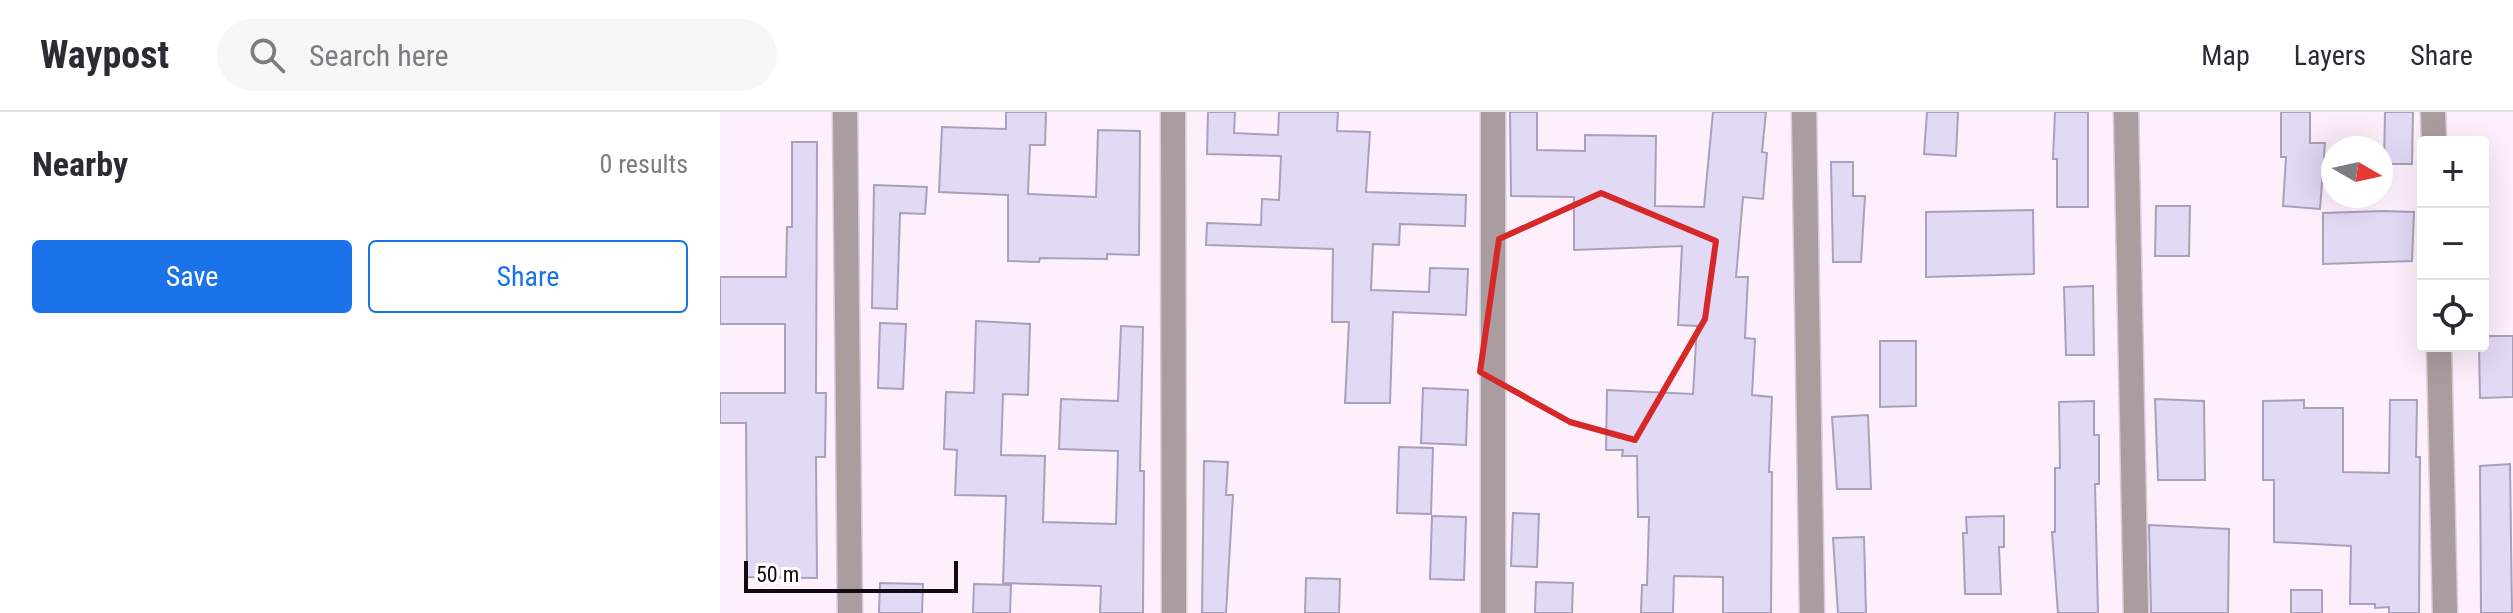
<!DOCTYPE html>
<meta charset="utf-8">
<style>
:root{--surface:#fff;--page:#f7f7f7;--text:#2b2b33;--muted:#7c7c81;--line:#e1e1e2;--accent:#1a73e8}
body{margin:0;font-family:"Roboto Condensed",sans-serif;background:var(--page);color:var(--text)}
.controls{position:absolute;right:24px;top:24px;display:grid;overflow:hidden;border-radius:8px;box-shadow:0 8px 32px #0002}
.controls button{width:72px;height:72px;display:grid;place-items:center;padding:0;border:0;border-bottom:2px solid var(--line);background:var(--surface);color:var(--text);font:40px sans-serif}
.compass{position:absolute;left:1601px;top:24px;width:72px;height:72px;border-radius:50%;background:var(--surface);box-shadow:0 8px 32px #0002;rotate:99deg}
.scale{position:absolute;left:24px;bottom:20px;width:214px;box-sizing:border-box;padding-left:8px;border:4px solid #120a11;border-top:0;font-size:22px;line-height:28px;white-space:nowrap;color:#120a11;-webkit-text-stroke:6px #fff;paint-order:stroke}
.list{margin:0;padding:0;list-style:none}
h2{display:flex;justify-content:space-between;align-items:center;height:104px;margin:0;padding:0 32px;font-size:34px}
h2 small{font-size:26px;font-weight:400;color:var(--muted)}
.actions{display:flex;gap:16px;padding:24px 32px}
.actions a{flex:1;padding:18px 0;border:2px solid var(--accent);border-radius:8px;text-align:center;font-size:28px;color:var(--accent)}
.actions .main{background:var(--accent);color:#fff}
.icon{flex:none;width:44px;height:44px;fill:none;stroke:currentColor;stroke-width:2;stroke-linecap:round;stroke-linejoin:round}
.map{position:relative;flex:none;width:1793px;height:501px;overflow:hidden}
header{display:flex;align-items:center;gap:48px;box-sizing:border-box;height:112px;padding:0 40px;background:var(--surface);border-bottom:2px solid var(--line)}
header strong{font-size:38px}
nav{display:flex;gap:44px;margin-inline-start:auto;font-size:28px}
.search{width:560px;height:72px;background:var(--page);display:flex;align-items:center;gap:20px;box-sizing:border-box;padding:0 28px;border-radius:44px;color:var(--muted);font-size:30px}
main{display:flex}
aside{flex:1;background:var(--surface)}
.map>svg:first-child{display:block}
.building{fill:#e2d9f5;stroke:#a9a1bb;stroke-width:2}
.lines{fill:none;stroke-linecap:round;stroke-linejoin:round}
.minor-casing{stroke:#d8cad6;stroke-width:27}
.minor{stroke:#ab9c9f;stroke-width:24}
.marked{fill:none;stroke:#d62828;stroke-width:6;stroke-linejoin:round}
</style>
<header>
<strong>Waypost</strong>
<div class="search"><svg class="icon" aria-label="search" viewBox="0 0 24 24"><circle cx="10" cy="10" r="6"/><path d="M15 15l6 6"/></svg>Search here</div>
<nav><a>Map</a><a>Layers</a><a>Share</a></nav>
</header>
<main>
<aside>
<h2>Nearby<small>0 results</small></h2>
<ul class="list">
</ul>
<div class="actions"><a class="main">Save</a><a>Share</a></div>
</aside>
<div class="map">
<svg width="1793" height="501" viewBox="0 0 1793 501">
<rect width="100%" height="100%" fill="#feeffc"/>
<!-- building -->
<g class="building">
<path d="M 286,0 L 326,0 L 325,33 L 310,33 L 308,82 L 376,85 L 378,18 L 420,19 L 419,143 L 387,142 L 387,147 L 320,146 L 319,150 L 288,149 L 288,83 L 219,80 L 222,15 L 286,17 Z"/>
<path d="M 488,0 L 515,0 L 514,21 L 558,23 L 559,0 L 618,0 L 617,19 L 650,20 L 646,80 L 746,83 L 745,114 L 680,112 L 679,133 L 653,132 L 651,178 L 709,180 L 710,156 L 748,157 L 746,203 L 673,200 L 670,291 L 625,291 L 629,210 L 612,210 L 613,137 L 486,133 L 487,111 L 541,113 L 542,87 L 559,88 L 561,44 L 487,42 Z"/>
<path d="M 790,0 L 817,0 L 817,38 L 865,39 L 865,23 L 936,24 L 935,94 L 984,95 L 993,0 L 1046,0 L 1042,40 L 1047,41 L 1043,87 L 1023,85 L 1016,165 L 1028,165 L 1025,226 L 1035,227 L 1032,283 L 1052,285 L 1049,360 L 1052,360 L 1051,501 L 1003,501 L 1003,465 L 954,464 L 953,501 L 921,501 L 922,473 L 927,473 L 929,405 L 918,405 L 917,344 L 902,344 L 903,338 L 886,338 L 887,278 L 973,282 L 977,214 L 958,213 L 962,134 L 854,138 L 854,85 L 791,84 Z"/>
<path d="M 1207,0 L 1238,0 L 1236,44 L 1204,42 Z"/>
<path d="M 1335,0 L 1368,0 L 1368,95 L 1337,95 L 1337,47 L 1333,47 Z"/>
<path d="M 1561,0 L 1590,0 L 1590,31 L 1605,31 L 1600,97 L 1563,94 L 1566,45 L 1561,45 Z"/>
<path d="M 1665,0 L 1693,0 L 1692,52 L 1664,52 Z"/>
<path d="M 72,30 L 97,30 L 96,281 L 106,281 L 105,345 L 96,345 L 97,466 L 27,465 L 26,311 L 0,311 L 0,281 L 65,281 L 65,212 L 0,212 L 0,165 L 66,165 L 67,115 L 72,115 Z"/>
<path d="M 1111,50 L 1133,50 L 1133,84 L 1145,84 L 1141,150 L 1113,150 Z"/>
<path d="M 154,73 L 207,75 L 205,102 L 180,101 L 177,197 L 152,196 Z"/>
<path d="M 1436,94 L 1470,94 L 1469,144 L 1435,144 Z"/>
<path d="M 1313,98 L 1314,162 L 1206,165 L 1206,100 Z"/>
<path d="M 1663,99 L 1694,100 L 1692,149 L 1603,152 L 1603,101 Z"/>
<path d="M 1373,174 L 1374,243 L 1346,243 L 1344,175 Z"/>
<path d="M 256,209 L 310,212 L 308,283 L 283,282 L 281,343 L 325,344 L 323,410 L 396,412 L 398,339 L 339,337 L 341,287 L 398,289 L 401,214 L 423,215 L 420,359 L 424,359 L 423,501 L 380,501 L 381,474 L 283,471 L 286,384 L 235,383 L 237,338 L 224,337 L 226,280 L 254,281 Z"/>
<path d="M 160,211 L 186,212 L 183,277 L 158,276 Z"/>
<path d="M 1763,224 L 1793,224 L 1793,285 L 1760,286 L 1759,234 L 1763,234 Z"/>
<path d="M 1160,229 L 1196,229 L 1196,294 L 1160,295 Z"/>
<path d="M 703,276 L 748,278 L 746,333 L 701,331 Z"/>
<path d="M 1435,287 L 1484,289 L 1485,368 L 1438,368 Z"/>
<path d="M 1584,288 L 1584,296 L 1623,296 L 1623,360 L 1669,361 L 1670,288 L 1697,288 L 1696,345 L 1700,345 L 1699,501 L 1669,501 L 1669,495 L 1655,496 L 1655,492 L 1630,492 L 1631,434 L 1554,430 L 1554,368 L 1543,368 L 1543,289 Z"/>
<path d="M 1374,289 L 1374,323 L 1379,323 L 1379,372 L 1375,372 L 1378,501 L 1338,501 L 1332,420 L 1335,420 L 1335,356 L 1340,356 L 1339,290 Z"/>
<path d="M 1148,303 L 1151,377 L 1117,377 L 1112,305 Z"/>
<path d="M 679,335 L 713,336 L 711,402 L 677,401 Z"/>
<path d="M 484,349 L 508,350 L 506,383 L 513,383 L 506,501 L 482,501 Z"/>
<path d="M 1790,352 L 1792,501 L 1761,501 L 1760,354 Z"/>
<path d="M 793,401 L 819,402 L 817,455 L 791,454 Z"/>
<path d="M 712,404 L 746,405 L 744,468 L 710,467 Z"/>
<path d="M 1284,404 L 1284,435 L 1279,435 L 1281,482 L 1245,482 L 1243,421 L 1247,421 L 1246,405 Z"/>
<path d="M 1429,413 L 1509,417 L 1508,501 L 1431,501 Z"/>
<path d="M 1144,425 L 1146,501 L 1118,501 L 1113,426 Z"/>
<path d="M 586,466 L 620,467 L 619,501 L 585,501 Z"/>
<path d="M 816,470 L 853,471 L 852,501 L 815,501 Z"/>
<path d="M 160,471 L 203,472 L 202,501 L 159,501 Z"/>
<path d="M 254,472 L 291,473 L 290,501 L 253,501 Z"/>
<rect x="1571" y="478" width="31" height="23"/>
</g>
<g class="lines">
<!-- minor casing -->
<g class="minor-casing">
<g id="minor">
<path d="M 125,0 L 130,501"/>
<path d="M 453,0 L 454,501"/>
<path d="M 1084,0 L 1092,501"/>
<path d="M 1406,0 L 1416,501"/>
<path d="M 1713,0 L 1714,30"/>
<path d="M 1719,234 L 1725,501"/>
<path d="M 773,501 L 773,0"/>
</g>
</g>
<!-- minor -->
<use href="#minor" class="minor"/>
</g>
<!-- marked area -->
<path class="marked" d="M 881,81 L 996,129 L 985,207 L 915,328 L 850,310 L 760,260 L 779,127 Z"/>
</svg>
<div class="controls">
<button>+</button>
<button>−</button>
<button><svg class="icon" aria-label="locate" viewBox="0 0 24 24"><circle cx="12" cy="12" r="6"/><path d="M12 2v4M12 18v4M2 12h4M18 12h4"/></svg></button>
</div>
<svg class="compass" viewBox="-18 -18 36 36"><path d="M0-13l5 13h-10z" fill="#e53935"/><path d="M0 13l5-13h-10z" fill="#7c7c81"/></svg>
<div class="scale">50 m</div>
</div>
</main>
